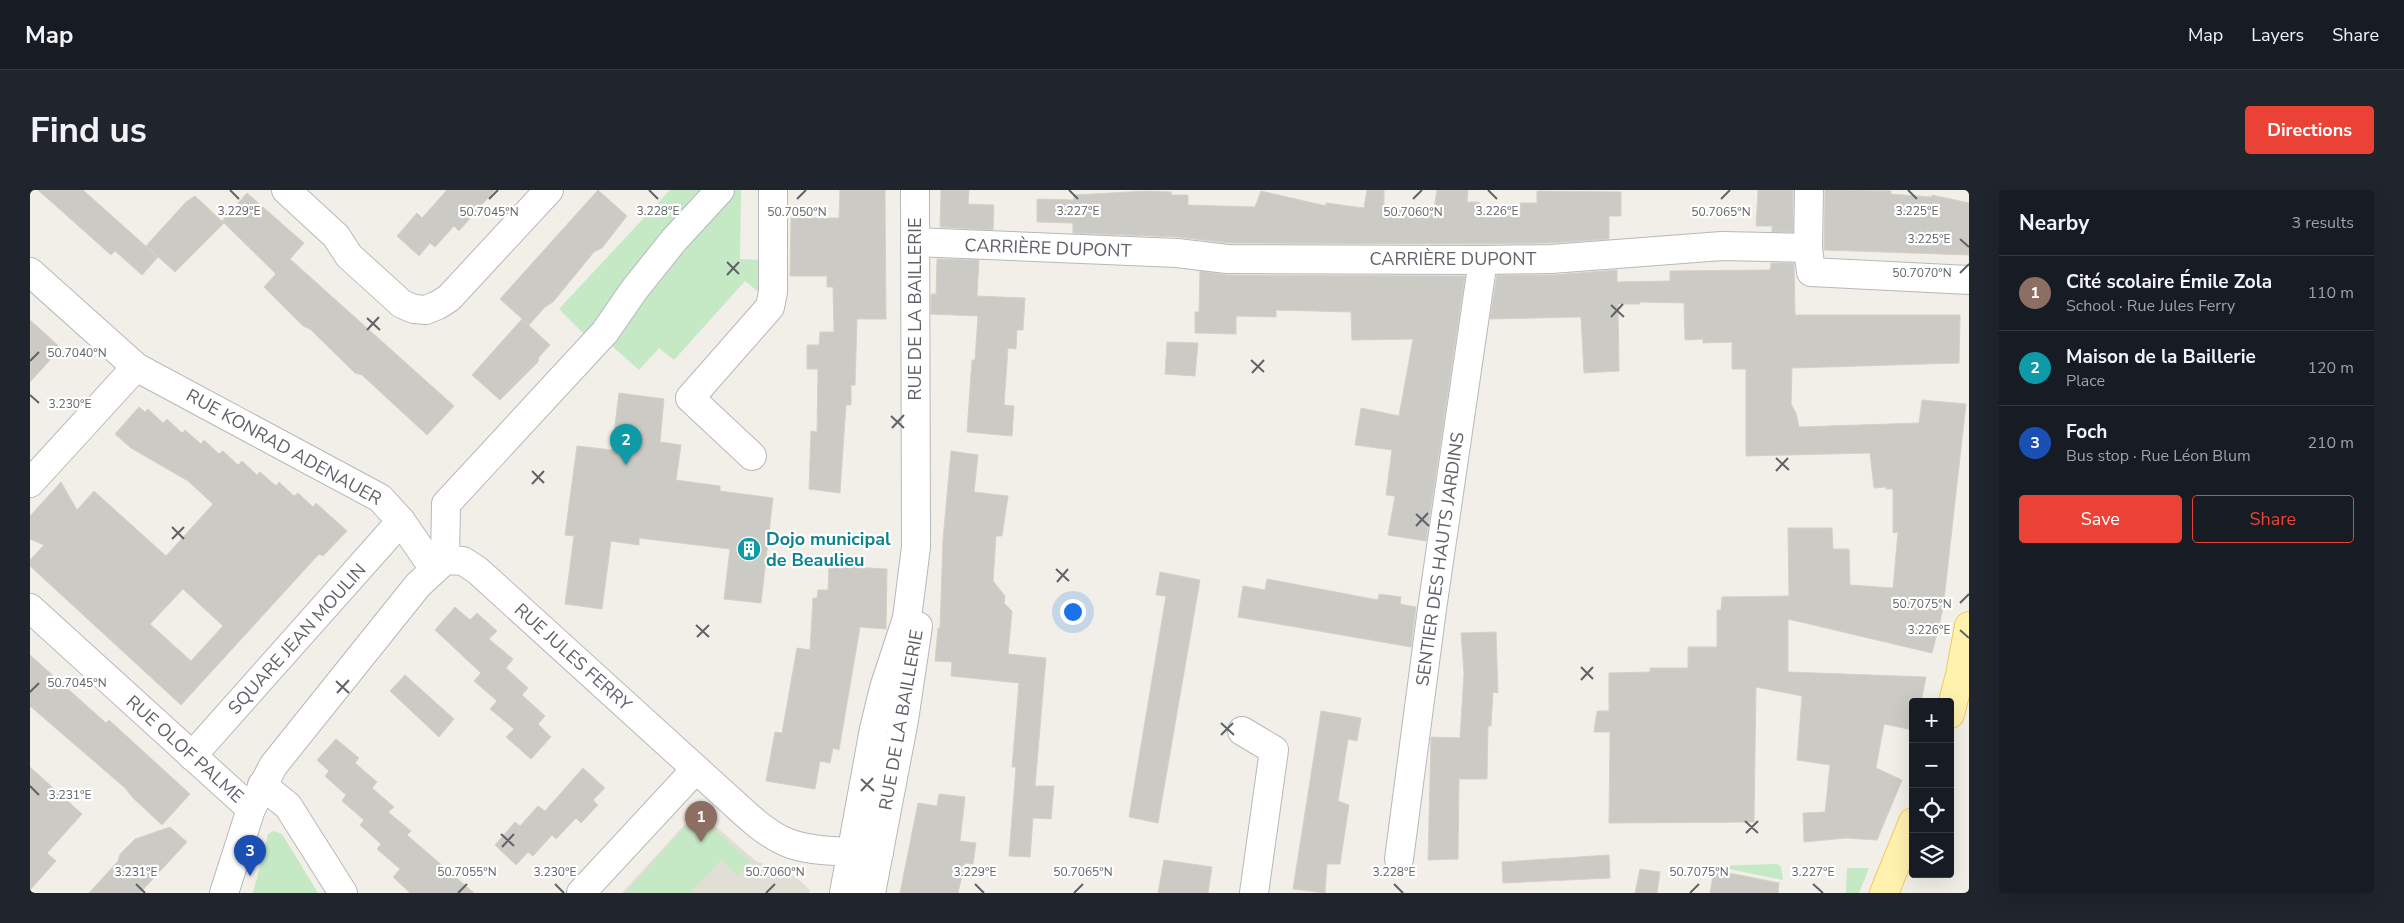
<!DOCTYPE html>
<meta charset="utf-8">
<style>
:root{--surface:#171b24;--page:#20242c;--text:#f1f3f6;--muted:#9ea1a6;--line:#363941;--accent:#ea4335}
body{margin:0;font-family:"Nunito Sans",sans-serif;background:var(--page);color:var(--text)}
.controls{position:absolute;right:15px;bottom:15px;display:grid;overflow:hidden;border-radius:5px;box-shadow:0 5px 20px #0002}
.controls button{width:45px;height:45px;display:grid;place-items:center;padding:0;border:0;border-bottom:1px solid var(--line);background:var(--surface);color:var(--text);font:25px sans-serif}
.you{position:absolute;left:1042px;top:421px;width:18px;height:18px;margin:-12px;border:4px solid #fff;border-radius:50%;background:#1a73e8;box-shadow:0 0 0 8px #1a73e833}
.badge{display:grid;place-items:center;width:32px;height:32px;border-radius:50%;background:var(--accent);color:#fff;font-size:16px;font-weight:700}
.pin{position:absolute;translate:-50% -41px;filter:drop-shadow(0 1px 2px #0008)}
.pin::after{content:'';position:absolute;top:26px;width:18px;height:15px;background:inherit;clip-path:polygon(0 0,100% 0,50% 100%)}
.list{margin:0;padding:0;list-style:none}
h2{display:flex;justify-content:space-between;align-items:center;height:65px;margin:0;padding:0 20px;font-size:21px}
h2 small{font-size:16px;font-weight:400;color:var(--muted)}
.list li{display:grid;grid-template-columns:32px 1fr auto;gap:15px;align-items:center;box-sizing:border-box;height:75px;padding:0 20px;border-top:1px solid var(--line)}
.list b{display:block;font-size:19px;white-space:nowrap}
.list p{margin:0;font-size:16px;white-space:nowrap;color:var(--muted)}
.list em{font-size:16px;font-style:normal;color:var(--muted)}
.actions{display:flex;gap:10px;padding:15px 20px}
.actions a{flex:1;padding:11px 0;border:1px solid var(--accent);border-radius:5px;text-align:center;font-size:18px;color:var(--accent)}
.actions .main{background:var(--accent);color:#fff}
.icon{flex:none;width:28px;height:28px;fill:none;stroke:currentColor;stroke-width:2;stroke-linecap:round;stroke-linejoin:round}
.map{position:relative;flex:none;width:1939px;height:703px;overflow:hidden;border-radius:5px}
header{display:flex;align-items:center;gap:30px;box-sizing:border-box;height:70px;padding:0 25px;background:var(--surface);border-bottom:1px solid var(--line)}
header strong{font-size:24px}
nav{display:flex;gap:28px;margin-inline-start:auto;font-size:18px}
.intro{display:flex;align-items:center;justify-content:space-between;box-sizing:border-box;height:120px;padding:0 30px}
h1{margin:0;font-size:35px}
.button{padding:12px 22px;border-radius:5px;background:var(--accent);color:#fff;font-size:18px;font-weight:700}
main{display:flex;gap:30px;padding:0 30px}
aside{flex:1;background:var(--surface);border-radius:5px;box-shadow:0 5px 20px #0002}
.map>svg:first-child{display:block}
.education{fill:#e1ded6}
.green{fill:#c5e8c5}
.building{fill:#cccac5;stroke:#d6d1c6;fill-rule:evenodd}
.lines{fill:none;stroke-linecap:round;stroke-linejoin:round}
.minor-casing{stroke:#b5b8bc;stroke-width:30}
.major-casing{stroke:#f2c960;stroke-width:30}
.minor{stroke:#fff;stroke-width:28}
.major{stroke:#fff2af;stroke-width:28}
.ticks{fill:none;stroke:#5f6368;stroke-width:2}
.labels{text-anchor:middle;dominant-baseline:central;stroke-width:4.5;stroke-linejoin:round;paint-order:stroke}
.street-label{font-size:18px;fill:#5f6368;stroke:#fff}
.culture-label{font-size:18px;font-weight:bold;fill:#0d838f;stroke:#fff;text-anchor:start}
.ticks-label{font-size:12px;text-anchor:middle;fill:#5f6368;stroke:#fff;stroke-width:4.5;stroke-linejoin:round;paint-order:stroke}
</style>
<header>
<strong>Map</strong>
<nav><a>Map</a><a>Layers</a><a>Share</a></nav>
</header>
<div class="intro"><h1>Find us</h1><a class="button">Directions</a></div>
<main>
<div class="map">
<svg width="1939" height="703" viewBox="0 0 1939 703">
<rect width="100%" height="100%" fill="#f1efe8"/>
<!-- education -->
<path class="education" d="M 666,629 L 678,630 L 726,671 L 766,687 L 780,700 L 779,703 L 592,703 L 656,633 Z"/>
<!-- green -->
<g class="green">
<path d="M 640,0 L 681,0 L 562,152 L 529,119 Z"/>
<path d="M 703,0 L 711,0 L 710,69 L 730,70 L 731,104 L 715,91 L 644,170 L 629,158 L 609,180 L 581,155 L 608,103 Z"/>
<path d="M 664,633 L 677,633 L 720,672 L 708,686 L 691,670 L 660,703 L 595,703 L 656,635 Z"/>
<path d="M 244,641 L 252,644 L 288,703 L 223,703 L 238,644 Z"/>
<path d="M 1747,674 L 1751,677 L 1753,690 L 1685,676 Z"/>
<path d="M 1817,678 L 1839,678 L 1829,703 L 1816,703 Z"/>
</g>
<!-- building -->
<g class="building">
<path d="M 8,0 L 53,0 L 128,67 L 112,85 L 85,61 L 81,65 Z"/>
<path d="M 417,0 L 465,0 L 429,41 L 424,36 L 405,57 L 400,53 L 389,66 L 367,46 L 387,23 L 392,28 Z"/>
<path d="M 568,0 L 597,26 L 572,58 L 564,62 L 523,112 L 515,117 L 499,135 L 470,109 Z"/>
<path d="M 810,0 L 855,0 L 856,129 L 827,129 L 825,195 L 821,195 L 821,215 L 816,215 L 810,303 L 779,299 L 781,241 L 787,242 L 788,179 L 777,179 L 777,155 L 789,155 L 790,142 L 804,142 L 803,97 L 797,97 L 797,86 L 760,86 L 761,28 L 809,28 Z"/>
<path d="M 911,0 L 939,0 L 938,14 L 964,15 L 963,40 L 910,37 Z"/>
<path d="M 1337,0 L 1354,0 L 1354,21 L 1404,19 L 1407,0 L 1438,0 L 1437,12 L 1449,12 L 1456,25 L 1490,26 L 1490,13 L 1507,13 L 1507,1 L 1591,2 L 1591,26 L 1579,26 L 1579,49 L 1520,53 L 1453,54 L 1198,53 L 1148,47 L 1043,43 L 1043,33 L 1007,32 L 1007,9 L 1044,10 L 1044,5 L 1117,1 L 1141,2 L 1141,5 L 1158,5 L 1158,15 L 1225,17 L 1231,1 L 1296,16 L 1296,13 L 1334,18 Z"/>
<path d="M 1728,0 L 1763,0 L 1763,42 L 1742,42 L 1742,36 L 1726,36 Z"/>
<path d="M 1795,0 L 1861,1 L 1861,4 L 1902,7 L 1902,5 L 1939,13 L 1939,65 L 1794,60 Z"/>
<path d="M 217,3 L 274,53 L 260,69 L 424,216 L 397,245 L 332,185 L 325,183 L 280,139 L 273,136 L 234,97 L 246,84 L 192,31 Z"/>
<path d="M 165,6 L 194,33 L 145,82 L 116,56 L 156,12 Z"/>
<path d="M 907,69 L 949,70 L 947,106 L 995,108 L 993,140 L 987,140 L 986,159 L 978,158 L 974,215 L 984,216 L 982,246 L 937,242 L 942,170 L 945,170 L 948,126 L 901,124 L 901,104 L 906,104 Z"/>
<path d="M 1741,73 L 1764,73 L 1765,125 L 1930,125 L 1929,173 L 1762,178 L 1761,214 L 1766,223 L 1769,237 L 1889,233 L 1892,210 L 1936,214 L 1913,419 L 1902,463 L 1758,429 L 1758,482 L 1896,487 L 1891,512 L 1883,512 L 1883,540 L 1854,534 L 1846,578 L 1872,590 L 1847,650 L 1816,648 L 1774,652 L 1773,623 L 1795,622 L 1800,575 L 1767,570 L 1772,506 L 1726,497 L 1724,632 L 1579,633 L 1580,542 L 1564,542 L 1567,521 L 1579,521 L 1579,483 L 1620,482 L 1620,478 L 1658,478 L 1658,457 L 1687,457 L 1687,420 L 1691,420 L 1692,407 L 1759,406 L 1758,338 L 1802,338 L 1803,359 L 1819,359 L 1820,395 L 1863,398 L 1868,342 L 1863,343 L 1863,299 L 1856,299 L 1856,297 L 1844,298 L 1840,263 L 1716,266 L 1716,179 L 1702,179 L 1702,152 L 1673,153 L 1673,149 L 1655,150 L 1654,113 L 1610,112 L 1610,114 L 1588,114 L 1589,181 L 1554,183 L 1551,127 L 1460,129 L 1467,85 L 1522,85 L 1587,80 L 1587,92 L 1640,91 L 1640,81 L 1740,80 Z"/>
<path d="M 1170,81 L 1197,85 L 1435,86 L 1396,351 L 1358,345 L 1365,306 L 1356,305 L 1362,260 L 1325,255 L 1331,218 L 1369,226 L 1383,149 L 1322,150 L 1321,122 L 1246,120 L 1246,127 L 1206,126 L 1206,144 L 1165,143 L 1165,122 L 1169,122 Z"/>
<path d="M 492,129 L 520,155 L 509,167 L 508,172 L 470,210 L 442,185 Z"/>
<path d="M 0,130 L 31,158 L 0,192 Z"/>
<path d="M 1137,152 L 1168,153 L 1165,186 L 1135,184 Z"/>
<path d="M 589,203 L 634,209 L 630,252 L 651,255 L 646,290 L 690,296 L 690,301 L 743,308 L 731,413 L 694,409 L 700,359 L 609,348 L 609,355 L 581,351 L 572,419 L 535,414 L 544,346 L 535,345 L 547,256 L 582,260 Z"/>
<path d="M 109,217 L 115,222 L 118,219 L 133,233 L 137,229 L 152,243 L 155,240 L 171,254 L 174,250 L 189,264 L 193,261 L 208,275 L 212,271 L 227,285 L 230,282 L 246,296 L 249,292 L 264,306 L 268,303 L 283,317 L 286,313 L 317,341 L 293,366 L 289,364 L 151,515 L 0,376 L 0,370 L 14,355 L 0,349 L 0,326 L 31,292 L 47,320 L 64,301 L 136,366 L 183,314 L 158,291 L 101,258 L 85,244 ZM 153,399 L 193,436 L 161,471 L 120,434 Z"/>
<path d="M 921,261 L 948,265 L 944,302 L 978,306 L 972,346 L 966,346 L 963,391 L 975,406 L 974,413 L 982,421 L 978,464 L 1016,468 L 1005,596 L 1024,596 L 1021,629 L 1003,628 L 1000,667 L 979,666 L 986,577 L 982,577 L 989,493 L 921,486 L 922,472 L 905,471 L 908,438 L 910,438 L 913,350 Z"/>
<path d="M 799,376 L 857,379 L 856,439 L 830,437 L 809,560 L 803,558 L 800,573 L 790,571 L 785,599 L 736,591 L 745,542 L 752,543 L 767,458 L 780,460 L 783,408 L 787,408 L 788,400 L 798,400 Z"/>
<path d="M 1130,382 L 1170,390 L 1128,633 L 1099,627 L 1136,406 L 1126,405 Z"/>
<path d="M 1237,389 L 1348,410 L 1349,404 L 1371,407 L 1370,414 L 1386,417 L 1381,457 L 1208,427 L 1213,396 L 1235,400 Z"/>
<path d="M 425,417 L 440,430 L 447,423 L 467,441 L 459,449 L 483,469 L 476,478 L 498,498 L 492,505 L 515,526 L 508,534 L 521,547 L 501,569 L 476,547 L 484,539 L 460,519 L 467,511 L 444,491 L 451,483 L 405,440 Z"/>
<path d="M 1466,442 L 1468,503 L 1463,502 L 1461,536 L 1458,536 L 1457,589 L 1429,589 L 1428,669 L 1398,670 L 1401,547 L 1430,548 L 1434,483 L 1431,443 Z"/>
<path d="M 0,465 L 76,533 L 79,530 L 160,604 L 132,635 L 103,608 L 95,598 L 0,516 Z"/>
<path d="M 375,485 L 424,529 L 409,547 L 360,501 Z"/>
<path d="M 1291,521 L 1331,528 L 1327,551 L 1318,549 L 1308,611 L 1319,615 L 1310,674 L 1297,674 L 1295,703 L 1263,699 Z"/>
<path d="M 306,549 L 329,568 L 325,573 L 347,592 L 342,598 L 364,617 L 358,622 L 381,641 L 377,645 L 444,703 L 380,703 L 363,687 L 370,679 L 347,659 L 351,654 L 330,635 L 334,630 L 312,611 L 316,605 L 295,586 L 299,581 L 287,570 Z"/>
<path d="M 0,577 L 52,624 L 17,663 L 26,671 L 0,700 Z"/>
<path d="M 553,578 L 575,598 L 563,610 L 568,615 L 551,633 L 546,628 L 526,649 L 522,645 L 503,666 L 498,662 L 486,675 L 465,655 L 485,632 L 490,636 L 508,616 L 515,621 Z"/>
<path d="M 909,604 L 935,607 L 930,651 L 946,653 L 943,674 L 935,673 L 928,703 L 870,703 L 888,613 L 907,616 Z"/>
<path d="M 140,637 L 157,652 L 110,703 L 59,703 L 88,671 L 90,664 L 105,649 Z"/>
<path d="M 1579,665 L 1580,688 L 1473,693 L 1472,672 Z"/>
<path d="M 1134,670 L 1182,677 L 1178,703 L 1128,703 Z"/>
<path d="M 1610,679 L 1630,682 L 1627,703 L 1605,703 Z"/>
<path d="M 1684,680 L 1749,693 L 1748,703 L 1680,703 Z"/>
</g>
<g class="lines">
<!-- minor casing -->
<g class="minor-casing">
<g id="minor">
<path d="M 256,0 L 306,46 L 319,66 L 372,114 L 384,119 L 396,120 L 408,115 L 419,108 L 519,0"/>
<path d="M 885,52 L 1147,63 L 1197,69 L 1453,70 L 1521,69 L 1692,56 L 1778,58 L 1781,82 L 1939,90"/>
<path d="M 1778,58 L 1779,0"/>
<path d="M 0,82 L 106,177 L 0,293"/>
<path d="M 106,177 L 350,308 L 371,331 L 404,379"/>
<path d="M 722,266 L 660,208 L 740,117 L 743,102 L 743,0"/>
<path d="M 415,370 L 433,371 L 447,380 L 688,599 C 710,618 733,644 761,654 C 788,663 821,661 849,663"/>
<path d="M 415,370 L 416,314 L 575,142 L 604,100 L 644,50 L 690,0"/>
<path d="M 0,418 L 221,619"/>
<path d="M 1212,541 L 1244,560 L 1224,703"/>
<path d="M 162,566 L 371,331"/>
<path d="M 232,595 L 258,616 L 313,703"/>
<path d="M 1369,669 L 1402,419 L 1453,70"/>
<path d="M 194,703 L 221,619 L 243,576 L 388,395 L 415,370"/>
<path d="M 551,703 L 666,579"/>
<path d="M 814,703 L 844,539 L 854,498 L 877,428 L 886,357 L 885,0"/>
<path d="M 841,703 L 874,530 L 888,436"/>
</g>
</g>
<!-- major casing -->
<g class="major-casing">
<g id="major">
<path d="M 1920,524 L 1930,485 L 1939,436"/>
<path d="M 1854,703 L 1883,632"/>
</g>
</g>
<!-- minor -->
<use href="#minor" class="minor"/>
<!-- major -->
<use href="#major" class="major"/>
</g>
<!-- ticks -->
<path class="ticks" d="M 200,0 L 209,9M 619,0 L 628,9M 1039,0 L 1048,9M 1458,0 L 1467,9M 1878,0 L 1887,9M 459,9 L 468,0M 767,9 L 776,0M 1383,9 L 1392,0M 1691,9 L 1700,0M 1930,49 L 1939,57M 697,72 L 709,84M 1930,83 L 1939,74M 697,85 L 709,72M 1581,115 L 1594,127M 1581,127 L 1593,114M 337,128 L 350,140M 337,140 L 349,127M 1221,170 L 1234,182M 0,171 L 9,162M 1222,183 L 1234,170M 0,205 L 9,213M 861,226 L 874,238M 862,238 L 874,225M 1746,268 L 1759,280M 502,281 L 514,293M 1746,281 L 1758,268M 502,294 L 514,281M 1386,324 L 1399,336M 1386,336 L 1398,323M 142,337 L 154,349M 142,349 L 154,337M 1026,379 L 1039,391M 1027,392 L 1038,379M 1930,413 L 1939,404M 666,435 L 679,447M 1930,440 L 1939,448M 667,447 L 679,435M 1551,477 L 1563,489M 1551,490 L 1563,477M 306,491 L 319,503M 0,502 L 9,493M 307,503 L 319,490M 1191,533 L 1204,545M 1191,545 L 1203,533M 831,589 L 844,601M 0,596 L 9,605M 831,601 L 843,588M 1715,631 L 1728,643M 1716,643 L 1728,631M 471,644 L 484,656M 472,657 L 484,644M 106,694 L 115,703M 525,694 L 534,703M 945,694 L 954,703M 1364,694 L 1373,703M 1783,694 L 1793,703M 428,703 L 437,694M 736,703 L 745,694M 1044,703 L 1053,694M 1660,703 L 1669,694"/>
<!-- icons -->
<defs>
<g id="building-disc" transform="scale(1.25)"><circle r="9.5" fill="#0f9aa8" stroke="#fff"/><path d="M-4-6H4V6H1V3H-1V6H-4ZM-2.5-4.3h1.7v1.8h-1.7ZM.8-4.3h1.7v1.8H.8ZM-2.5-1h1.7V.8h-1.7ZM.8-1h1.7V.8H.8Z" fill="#fff"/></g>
</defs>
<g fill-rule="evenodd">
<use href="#building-disc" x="719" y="359"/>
</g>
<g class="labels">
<!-- street labels -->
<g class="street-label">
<text transform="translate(1018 58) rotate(2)">CARRIÈRE DUPONT</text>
<text x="1423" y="69">CARRIÈRE DUPONT</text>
<text transform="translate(885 119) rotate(-90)">RUE DE LA BAILLERIE</text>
<text transform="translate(254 257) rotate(29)">RUE KONRAD ADENAUER</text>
<text transform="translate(1410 369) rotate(-82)">SENTIER DES HAUTS JARDINS</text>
<text transform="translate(267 449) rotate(-48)">SQUARE JEAN MOULIN</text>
<text transform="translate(543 467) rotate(42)">RUE JULES FERRY</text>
<text transform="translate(871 530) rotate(-80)">RUE DE LA BAILLERIE</text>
<text transform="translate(155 559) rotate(42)">RUE OLOF PALME</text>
</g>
<!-- culture labels -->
<g class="culture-label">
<text x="736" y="349">Dojo municipal<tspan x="736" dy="21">de Beaulieu</tspan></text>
</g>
</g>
<g class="ticks-label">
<text x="1887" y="25">3.225°E</text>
<text x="209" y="25">3.229°E</text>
<text x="628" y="25">3.228°E</text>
<text x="1048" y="25">3.227°E</text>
<text x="1467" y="25">3.226°E</text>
<text x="459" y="26">50.7045°N</text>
<text x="767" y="26">50.7050°N</text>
<text x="1383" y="26">50.7060°N</text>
<text x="1691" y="26">50.7065°N</text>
<text x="1899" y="53">3.225°E</text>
<text x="1892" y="87">50.7070°N</text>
<text x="47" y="167">50.7040°N</text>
<text x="40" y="218">3.230°E</text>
<text x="1892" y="418">50.7075°N</text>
<text x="1899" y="444">3.226°E</text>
<text x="47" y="497">50.7045°N</text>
<text x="40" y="609">3.231°E</text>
<text x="437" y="686">50.7055°N</text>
<text x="745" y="686">50.7060°N</text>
<text x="1053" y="686">50.7065°N</text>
<text x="1669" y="686">50.7075°N</text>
<text x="106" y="686">3.231°E</text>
<text x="525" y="686">3.230°E</text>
<text x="945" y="686">3.229°E</text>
<text x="1364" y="686">3.228°E</text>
<text x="1783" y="686">3.227°E</text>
</g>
</svg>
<div class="controls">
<button>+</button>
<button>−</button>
<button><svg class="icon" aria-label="locate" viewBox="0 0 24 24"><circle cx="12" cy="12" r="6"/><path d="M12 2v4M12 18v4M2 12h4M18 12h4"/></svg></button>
<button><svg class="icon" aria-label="layers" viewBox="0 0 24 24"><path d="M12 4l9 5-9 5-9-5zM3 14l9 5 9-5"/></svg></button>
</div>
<div class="you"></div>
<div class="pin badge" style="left:671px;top:652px;background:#8d6e63">1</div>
<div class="pin badge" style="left:596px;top:275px;background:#0f9aa8">2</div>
<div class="pin badge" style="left:220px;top:686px;background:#1a4fb4">3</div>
</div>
<aside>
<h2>Nearby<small>3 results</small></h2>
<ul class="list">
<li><span class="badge" style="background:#8d6e63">1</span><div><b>Cité scolaire Émile Zola</b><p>School · Rue Jules Ferry</p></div><em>110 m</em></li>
<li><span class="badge" style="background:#0f9aa8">2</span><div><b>Maison de la Baillerie</b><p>Place</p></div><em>120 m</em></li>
<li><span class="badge" style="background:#1a4fb4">3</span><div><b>Foch</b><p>Bus stop · Rue Léon Blum</p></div><em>210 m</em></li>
</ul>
<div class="actions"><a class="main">Save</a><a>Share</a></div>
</aside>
</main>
